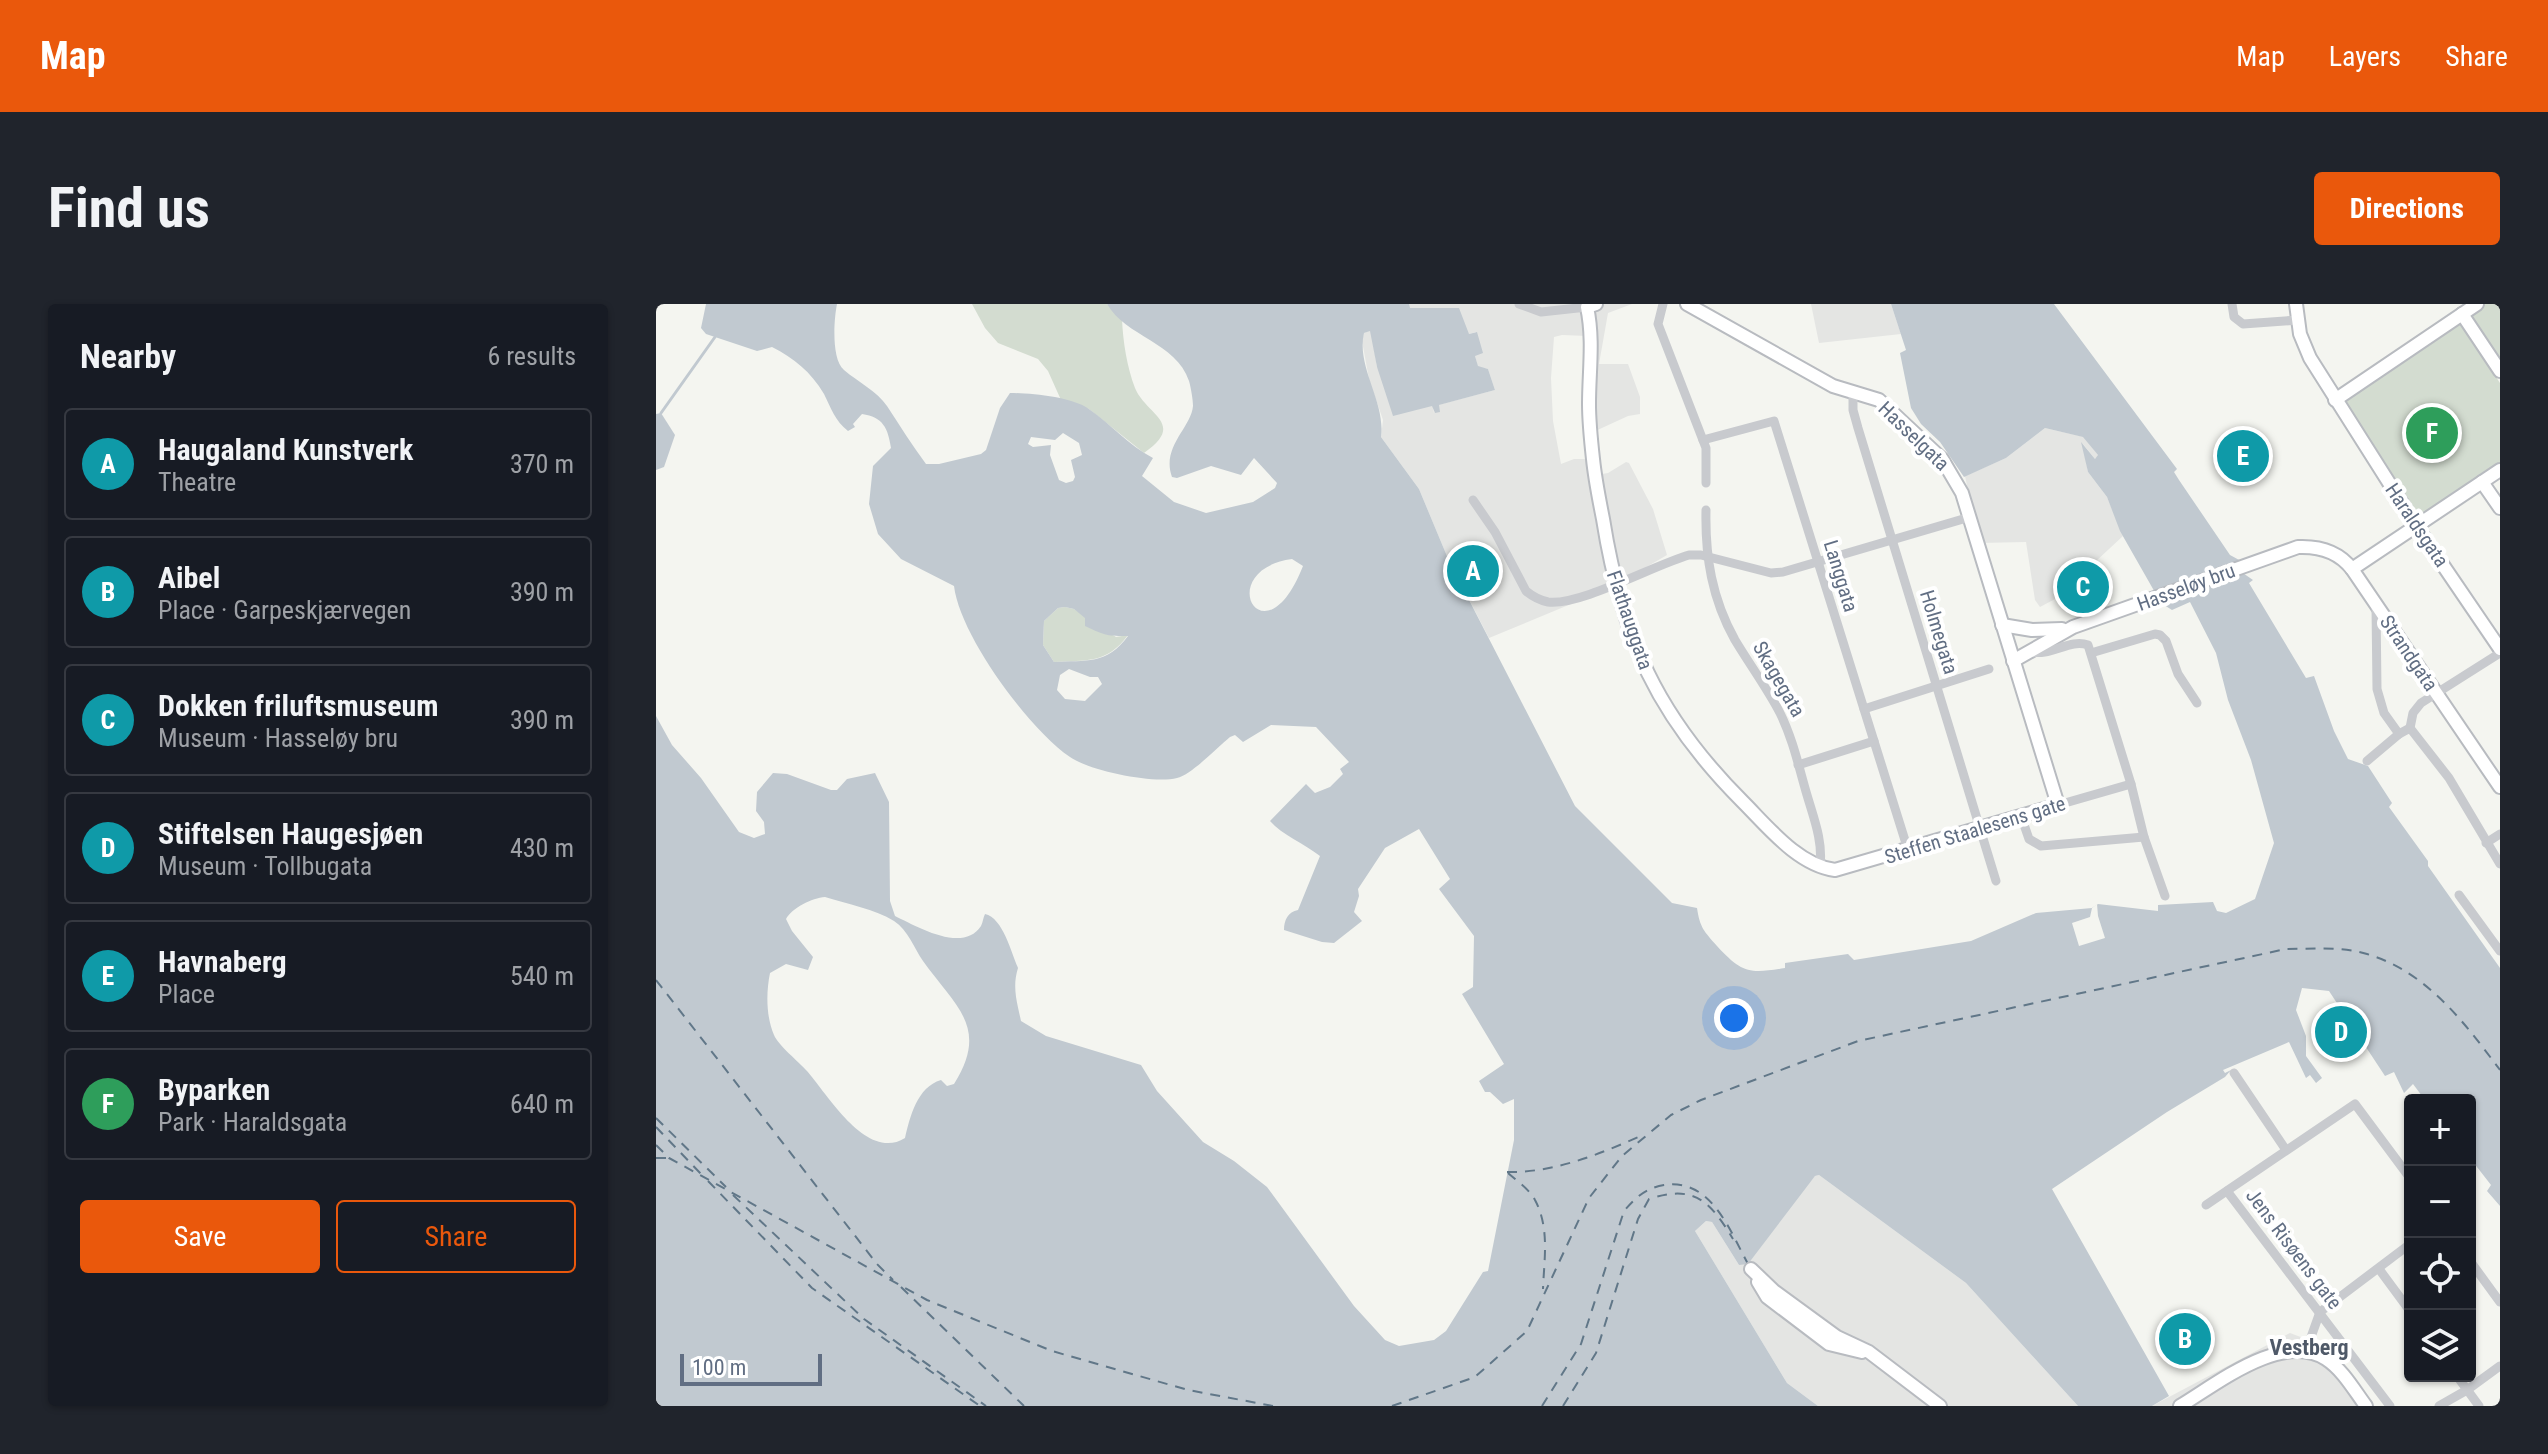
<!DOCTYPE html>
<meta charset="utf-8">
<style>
:root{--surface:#171b24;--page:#20242c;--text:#f1f3f6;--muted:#9ea1a6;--line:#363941;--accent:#ea580c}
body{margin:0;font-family:"Roboto Condensed",sans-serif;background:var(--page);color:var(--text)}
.controls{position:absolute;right:24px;bottom:24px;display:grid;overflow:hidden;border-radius:8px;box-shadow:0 2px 6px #0004}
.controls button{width:72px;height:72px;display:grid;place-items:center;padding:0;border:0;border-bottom:2px solid var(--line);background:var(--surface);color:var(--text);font:40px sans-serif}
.scale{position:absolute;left:24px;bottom:20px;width:142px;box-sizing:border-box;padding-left:8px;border:4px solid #616e83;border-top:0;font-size:22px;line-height:28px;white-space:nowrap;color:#616e83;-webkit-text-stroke:6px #fff;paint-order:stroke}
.you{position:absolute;left:1078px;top:714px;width:28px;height:28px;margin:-20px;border:6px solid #fff;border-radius:50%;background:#1a73e8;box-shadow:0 0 0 12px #1a73e833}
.badge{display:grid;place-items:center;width:52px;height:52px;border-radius:50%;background:var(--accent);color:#fff;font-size:26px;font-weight:700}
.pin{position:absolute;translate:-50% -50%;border:4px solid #fff;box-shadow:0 2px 8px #0006}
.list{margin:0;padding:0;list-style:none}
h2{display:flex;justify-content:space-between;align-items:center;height:104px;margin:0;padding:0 32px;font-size:34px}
h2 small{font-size:26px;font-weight:400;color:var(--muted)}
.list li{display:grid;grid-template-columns:52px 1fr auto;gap:24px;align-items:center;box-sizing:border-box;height:112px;margin:0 16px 16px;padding:0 16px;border:2px solid var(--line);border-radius:8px}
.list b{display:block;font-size:30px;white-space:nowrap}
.list p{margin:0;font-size:26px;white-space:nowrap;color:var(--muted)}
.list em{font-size:26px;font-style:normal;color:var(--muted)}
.actions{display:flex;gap:16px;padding:24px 32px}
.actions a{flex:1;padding:18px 0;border:2px solid var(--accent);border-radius:8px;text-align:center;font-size:28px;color:var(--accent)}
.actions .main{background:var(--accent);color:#fff}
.icon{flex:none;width:44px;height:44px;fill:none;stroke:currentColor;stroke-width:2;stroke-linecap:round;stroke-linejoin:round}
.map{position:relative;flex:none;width:1844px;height:1102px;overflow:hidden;border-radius:8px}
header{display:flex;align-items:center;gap:48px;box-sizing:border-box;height:112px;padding:0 40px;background:var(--accent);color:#fff}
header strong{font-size:38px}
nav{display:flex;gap:44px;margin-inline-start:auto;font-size:28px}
.intro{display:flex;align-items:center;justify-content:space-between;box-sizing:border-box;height:192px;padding:0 48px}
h1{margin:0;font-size:56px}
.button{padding:20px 36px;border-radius:8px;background:var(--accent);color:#fff;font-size:28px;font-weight:700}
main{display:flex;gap:48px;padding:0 48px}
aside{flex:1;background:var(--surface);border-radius:8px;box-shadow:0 2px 6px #0004}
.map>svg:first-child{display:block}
.built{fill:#e4e5e3}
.green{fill:#d3dcd0}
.water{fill:#c1c9d0;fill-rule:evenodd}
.pier{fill:#f4f5f0}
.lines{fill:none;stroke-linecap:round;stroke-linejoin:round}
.stream{stroke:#c1c9d0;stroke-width:3}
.ferry{stroke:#617788;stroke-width:2;stroke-dasharray:10 8;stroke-linecap:butt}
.secondary-casing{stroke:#b8bbc0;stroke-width:16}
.street{stroke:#c8cace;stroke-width:9}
.secondary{stroke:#fff;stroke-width:12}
.labels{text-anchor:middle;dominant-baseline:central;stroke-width:8;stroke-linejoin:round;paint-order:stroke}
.street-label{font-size:20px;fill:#616e83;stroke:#fff}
.neighbourhood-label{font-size:22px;font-weight:bold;fill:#4f5968;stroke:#fff}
</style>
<header>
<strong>Map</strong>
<nav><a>Map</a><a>Layers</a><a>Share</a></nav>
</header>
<div class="intro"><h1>Find us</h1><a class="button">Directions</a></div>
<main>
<aside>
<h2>Nearby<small>6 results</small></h2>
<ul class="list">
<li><span class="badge" style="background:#0f9aa8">A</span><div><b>Haugaland Kunstverk</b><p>Theatre</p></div><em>370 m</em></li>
<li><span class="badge" style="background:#0f9aa8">B</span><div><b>Aibel</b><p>Place · Garpeskjærvegen</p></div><em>390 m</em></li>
<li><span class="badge" style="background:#0f9aa8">C</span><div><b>Dokken friluftsmuseum</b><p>Museum · Hasseløy bru</p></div><em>390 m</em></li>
<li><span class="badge" style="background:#0f9aa8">D</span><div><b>Stiftelsen Haugesjøen</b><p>Museum · Tollbugata</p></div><em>430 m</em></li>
<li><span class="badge" style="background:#0f9aa8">E</span><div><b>Havnaberg</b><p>Place</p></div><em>540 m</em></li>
<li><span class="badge" style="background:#2e9e5b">F</span><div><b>Byparken</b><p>Park · Haraldsgata</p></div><em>640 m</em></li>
</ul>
<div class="actions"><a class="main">Save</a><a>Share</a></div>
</aside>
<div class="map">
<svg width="1844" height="1102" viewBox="0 0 1844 1102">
<rect width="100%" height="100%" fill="#f4f5f0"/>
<!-- built -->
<g class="built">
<path d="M 753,0 L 976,0 L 952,9 L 943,60 L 972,60 L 984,93 L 984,110 L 972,112 L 935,129 L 932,32 L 906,31 L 898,33 L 895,74 L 897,117 L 905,160 L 918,155 L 930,155 L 940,171 L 952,169 L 970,158 L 973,159 L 997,205 L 1011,251 L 956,283 L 833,334 L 793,257 L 763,185 L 725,133 L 727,116 L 713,75 L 706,37 L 708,29 L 715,26 L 721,63 L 777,102 L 778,109 L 782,101 L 839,86 L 832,65 L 822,63 L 819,52 L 820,28 L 813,30 L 753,4 Z"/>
<path d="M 1155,0 L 1235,0 L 1245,30 L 1163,39 Z"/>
<path d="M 1389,124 L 1428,133 L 1443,152 L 1439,155 L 1427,140 L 1432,168 L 1451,193 L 1467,232 L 1439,258 L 1434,286 L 1419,293 L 1399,295 L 1384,303 L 1379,296 L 1370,238 L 1323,239 L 1309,172 L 1350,154 Z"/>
<path d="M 1163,871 L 1310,979 L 1422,1102 L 1162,1102 L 1131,1079 L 1039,927 L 1050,917 L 1056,918 L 1083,961 L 1159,872 Z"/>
<path d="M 1634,1029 L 1663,1040 L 1710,1102 L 1496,1102 Z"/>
</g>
<!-- green -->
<g class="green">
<path d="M 316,0 L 451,0 L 466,15 C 467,38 471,63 479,84 C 490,111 531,119 488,149 L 433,105 L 405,96 L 392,67 L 382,55 L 342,39 L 329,24 Z"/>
<path d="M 1821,0 L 1844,0 L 1844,67 L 1806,10 Z"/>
<path d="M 1805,20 L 1844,79 L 1844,159 L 1764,215 L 1689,98 Z"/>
<path d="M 409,303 L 418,305 L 460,333 L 472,331 C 451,360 430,356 398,358 L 387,341 L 388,317 L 402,304 Z"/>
</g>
<!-- water -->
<g class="water">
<path d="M 50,0 L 181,0 C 178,15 175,55 188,66 C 202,78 221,87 231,102 C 244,122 256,141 270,160 L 283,160 L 325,150 L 330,146 L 344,104 L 354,89 C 375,89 416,93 433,105 C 455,120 472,141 497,154 L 486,172 L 518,198 L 550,209 L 597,198 L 619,184 L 621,179 L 598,154 L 585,171 L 555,162 L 521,174 L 516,173 C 505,143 535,124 537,102 C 537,96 535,84 533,77 C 520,38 470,33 451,0 L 753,0 L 754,4 L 803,4 L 813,30 L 821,28 L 827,49 L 819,52 L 822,62 L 832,65 L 839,86 L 783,101 L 784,108 L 779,109 L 776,102 L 737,112 L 721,63 L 714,27 L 708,29 C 700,63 730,98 725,133 L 763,185 L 793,257 L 919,502 L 1016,599 L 1041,604 C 1044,624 1048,627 1061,642 C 1086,669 1093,670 1129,664 L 1129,659 L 1192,650 L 1198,656 L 1315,637 L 1380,609 L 1436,604 L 1442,600 L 1502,607 L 1502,601 L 1557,598 L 1561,607 L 1570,609 L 1599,595 L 1618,539 L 1595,456 L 1572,396 L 1560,349 L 1534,298 L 1516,306 L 1505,299 L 1464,227 L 1451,193 L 1432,168 L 1425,138 L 1439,155 L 1442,151 L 1427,133 L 1389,124 L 1350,154 L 1308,173 L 1284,138 L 1265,120 L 1255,104 L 1244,49 L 1250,46 L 1235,0 L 1398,0 L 1521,165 L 1518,168 L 1523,176 L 1574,251 L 1585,257 L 1581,265 L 1597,276 L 1593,279 L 1650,374 L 1658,372 L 1678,427 L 1692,455 L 1712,462 L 1736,499 L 1733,503 L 1772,557 L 1772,562 L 1844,664 L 1844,902 L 1831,887 L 1835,881 L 1814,854 L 1814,796 L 1769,796 L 1757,780 L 1748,789 L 1738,768 L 1729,772 L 1673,687 L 1646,684 L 1640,706 L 1650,732 L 1650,752 L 1666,774 L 1660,779 L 1654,771 L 1650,774 L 1633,738 L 1567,766 L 1569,769 L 1575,766 L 1569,773 L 1511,808 L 1396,885 L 1513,1092 L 1496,1102 L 1422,1102 L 1310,979 L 1163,871 L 1159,872 L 1092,960 L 1083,961 L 1056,918 L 1050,917 L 1039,927 L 1131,1079 L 1162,1102 L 0,1102 L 0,412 L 16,441 L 45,474 L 83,528 L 98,534 L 109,530 L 108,518 L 100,507 L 101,488 L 117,469 L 131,470 L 175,486 L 181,486 L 191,475 L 219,469 L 233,498 L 234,597 L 239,612 C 260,622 307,650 325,622 C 327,618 327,614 329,610 C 347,614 355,648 362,664 C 356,683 361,698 365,717 L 390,732 L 485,761 L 501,787 L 547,838 L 578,857 L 611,883 L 698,1002 L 729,1036 L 743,1042 L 778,1036 L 790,1027 L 827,968 L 832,967 L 858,836 L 858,795 L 847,800 L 834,788 L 829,788 L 823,777 L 848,760 L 806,690 L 817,683 L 818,632 L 783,585 L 794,575 L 763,525 L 729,544 L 702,585 L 703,592 L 698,608 L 706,617 L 678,639 L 666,638 L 628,626 C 628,616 632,608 642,606 L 664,552 C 649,540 626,531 614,517 L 650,480 L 659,489 L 674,483 L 687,470 L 684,465 L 693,458 L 660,423 L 615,421 L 587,438 L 579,431 L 574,433 C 562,443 535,471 521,474 C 497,480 434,467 414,453 C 373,425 304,332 298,282 L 245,255 L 222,230 L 213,200 L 217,162 L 235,144 C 232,124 227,113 206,110 L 197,120 L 199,123 L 192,127 C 179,117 175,104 168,90 C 155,68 138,54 116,43 L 101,47 L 50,30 L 45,24 ZM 407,129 L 423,139 L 426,151 L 415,156 L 419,173 L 417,177 L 410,179 L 403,176 L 394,151 L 395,141 L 377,143 L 372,140 L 375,133 L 399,136 ZM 636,255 L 647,262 C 608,362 555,266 636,255 ZM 409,303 L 418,305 L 429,314 L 429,322 C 450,332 452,332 472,332 C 451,361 430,356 398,358 L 387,341 L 388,317 L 402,304 ZM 413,365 L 434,373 L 442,373 L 446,380 L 429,397 L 409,395 L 401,386 L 404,371 ZM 169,593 C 191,600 219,605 238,617 C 252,626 258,644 267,657 C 299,702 334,723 298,780 L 291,782 L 285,776 C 261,783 254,813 249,834 C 211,858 172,791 151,767 C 143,758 122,741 118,731 C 110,712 110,689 114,669 L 130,660 L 152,666 L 157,653 L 136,627 L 130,615 C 136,604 156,594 169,593 Z"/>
<path d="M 5,109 L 19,131 L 8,163 L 0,166 L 0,110 Z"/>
</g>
<!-- pier -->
<path class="pier" d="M 1441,600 L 1442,612 L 1449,634 L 1423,642 L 1416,619 L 1434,613 L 1436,604 Z"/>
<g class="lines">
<!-- stream -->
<path class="stream" d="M 5,109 L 59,33"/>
<!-- ferry -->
<g class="ferry">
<path d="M 0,676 L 221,960 L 237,976"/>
<path d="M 0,814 L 70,883"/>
<path d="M 0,823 L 47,872"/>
<path d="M 0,841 L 13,854 L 271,996 L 396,1047 L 532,1086 L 617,1102"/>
<path d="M 0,854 L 12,854"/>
<path d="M 851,868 C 898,869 944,850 987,831"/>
<path d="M 852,869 C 861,877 874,886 879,896 C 894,924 888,956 887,985"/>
<path d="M 52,877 L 156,984 L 324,1102"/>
<path d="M 77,891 L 208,1015 L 330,1102"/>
<path d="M 245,983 L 368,1102"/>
<path d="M 736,1102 L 819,1073 L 871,1027 L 933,894 L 966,852 L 1015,811 L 1045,796 L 1202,737 L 1630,645 C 1656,645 1686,642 1711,650 C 1771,668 1808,718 1844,766"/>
<path d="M 886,1102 L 925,1040 L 968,907 C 980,893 990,884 1008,881 C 1055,874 1073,925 1092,960"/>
<path d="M 907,1102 L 940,1049 L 982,915 L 993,895 C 1038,880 1054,897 1077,935"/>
</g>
<!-- secondary casing -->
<g class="secondary-casing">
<g id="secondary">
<path d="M 940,0 L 931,3 C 938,36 933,67 933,100 C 933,118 935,137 937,155 C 939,175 943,195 947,215 C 966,334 1001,412 1087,498 C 1112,523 1142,561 1179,566 L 1402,501 L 1306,189 L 1286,155 L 1223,96 L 1177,82 L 1031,0"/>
<path d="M 1640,0 L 1644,30 L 1654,54 L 1761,223 L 1844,345"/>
<path d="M 1806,10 L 1844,67"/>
<path d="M 1679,96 L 1821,0"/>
<path d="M 1826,178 L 1844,204"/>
<path d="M 1696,265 L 1844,166"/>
<path d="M 1346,321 L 1376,326 L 1406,325"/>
<path d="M 1357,357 L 1417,323 L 1642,243 C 1664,242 1683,248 1696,265 L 1844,483"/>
<path d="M 1095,965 L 1118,987 L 1181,1033 L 1213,1048 L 1284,1102"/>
<path d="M 1102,978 L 1111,993 L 1173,1040 L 1206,1048"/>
<path d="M 1524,1102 C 1561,1080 1626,1027 1670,1055 C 1687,1066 1698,1086 1710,1102"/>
</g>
</g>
<!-- street -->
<g class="street">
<path d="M 863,0 L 885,8 L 931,3"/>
<path d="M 1007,0 L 1002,20 L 1050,144 L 1050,179"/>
<path d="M 1576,0 L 1578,13 L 1587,20 L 1642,16"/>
<path d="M 1197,88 L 1197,106 L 1202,124 L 1340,577"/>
<path d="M 1047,136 L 1118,117 L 1252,546"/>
<path d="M 817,196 L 839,228 L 870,287 C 876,292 883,296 892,298 C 924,302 998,261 1033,251 L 1045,251 L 1115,269 L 1127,268 L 1314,213"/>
<path d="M 1050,206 C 1049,253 1056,295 1079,336 C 1094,361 1111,384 1124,409 C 1137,435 1143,464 1151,491 C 1158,515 1167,537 1164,562"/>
<path d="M 1720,303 L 1721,385 L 1728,409 L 1743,430"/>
<path d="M 1373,347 C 1394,354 1413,334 1432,341 L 1475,480 L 1488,533 L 1509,592"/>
<path d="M 1435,349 L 1499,330 L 1504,331 L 1510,337 L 1522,370 L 1541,399"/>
<path d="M 1208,405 L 1333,365"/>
<path d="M 1754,424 L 1757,409 L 1765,399 L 1844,349"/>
<path d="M 1711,457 L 1743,430 L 1754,424 L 1793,474 L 1844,560"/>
<path d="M 1142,461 L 1218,437"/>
<path d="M 1402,501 L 1475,480"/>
<path d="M 1365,512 L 1373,535 L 1385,542 L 1488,533"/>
<path d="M 1830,539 L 1844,530"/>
<path d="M 1803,591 L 1844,647"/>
<path d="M 1578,769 L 1630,846"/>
<path d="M 1571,887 L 1734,1102"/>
<path d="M 1550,901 L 1699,800 L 1754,874"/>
<path d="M 1814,957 L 1844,998"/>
<path d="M 1723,965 L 1754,1007"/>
<path d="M 1664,1008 L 1754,940"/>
<path d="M 1650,1047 L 1664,1008"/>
<path d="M 1801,1072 L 1823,1102"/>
<path d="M 1783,1102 L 1811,1086 L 1844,1062"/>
</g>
<!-- secondary -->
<use href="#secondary" class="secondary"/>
</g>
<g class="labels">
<!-- street labels -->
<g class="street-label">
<text transform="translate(1258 132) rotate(44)">Hasselgata</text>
<text transform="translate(1761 221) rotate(56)">Haraldsgata</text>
<text transform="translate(1185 272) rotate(73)">Langgata</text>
<text transform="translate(1530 283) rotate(-20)">Hasseløy bru</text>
<text transform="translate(974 316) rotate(71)">Flathauggata</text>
<text transform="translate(1283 328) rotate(73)">Holmegata</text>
<text transform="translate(1753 349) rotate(56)">Strandgata</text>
<text transform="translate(1123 375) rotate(60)">Skagegata</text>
<text transform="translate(1319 526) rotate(-17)">Steffen Staalesens gate</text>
<text transform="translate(1638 945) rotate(53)">Jens Risøens gate</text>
</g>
<!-- neighbourhood labels -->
<g class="neighbourhood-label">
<text x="1653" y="1043">Vestberg</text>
</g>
</g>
</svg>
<div class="controls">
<button>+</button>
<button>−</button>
<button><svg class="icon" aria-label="locate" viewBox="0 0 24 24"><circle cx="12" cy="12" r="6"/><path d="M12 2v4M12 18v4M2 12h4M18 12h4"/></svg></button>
<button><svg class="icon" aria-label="layers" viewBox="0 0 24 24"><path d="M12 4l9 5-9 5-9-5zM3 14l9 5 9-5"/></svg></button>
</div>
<div class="scale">100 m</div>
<div class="you"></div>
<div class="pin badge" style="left:817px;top:267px;background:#0f9aa8">A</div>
<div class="pin badge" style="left:1529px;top:1035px;background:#0f9aa8">B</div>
<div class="pin badge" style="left:1427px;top:283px;background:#0f9aa8">C</div>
<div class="pin badge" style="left:1685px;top:728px;background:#0f9aa8">D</div>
<div class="pin badge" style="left:1587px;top:152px;background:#0f9aa8">E</div>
<div class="pin badge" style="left:1776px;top:129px;background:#2e9e5b">F</div>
</div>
</main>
